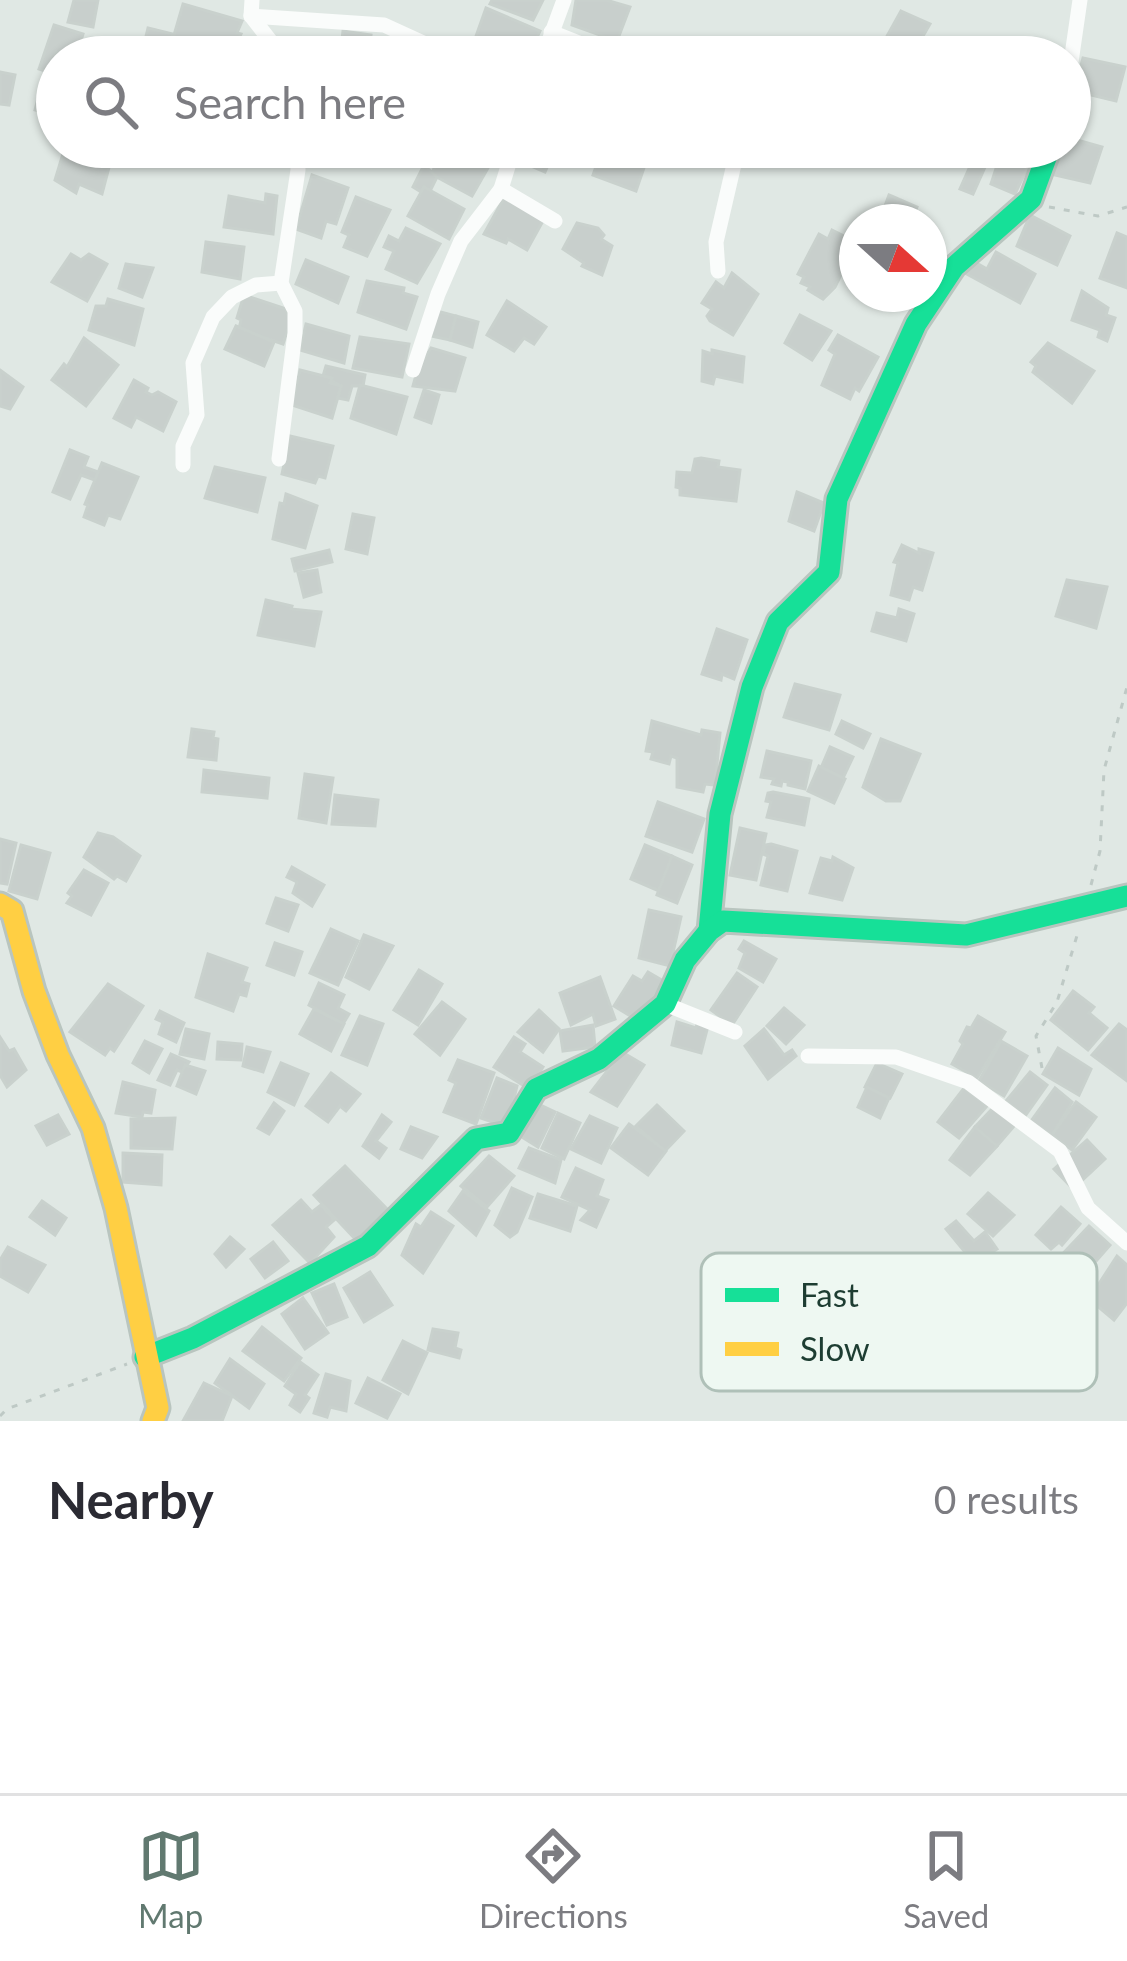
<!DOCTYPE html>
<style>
:root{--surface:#fff;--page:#f7f7f7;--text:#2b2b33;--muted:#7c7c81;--line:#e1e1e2;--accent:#617970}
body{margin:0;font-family:Lato,sans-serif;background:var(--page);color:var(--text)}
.compass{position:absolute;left:839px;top:204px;width:108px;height:108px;border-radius:50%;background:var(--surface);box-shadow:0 3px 9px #0004;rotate:111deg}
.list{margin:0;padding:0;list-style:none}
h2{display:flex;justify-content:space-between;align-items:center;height:156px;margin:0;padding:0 48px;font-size:51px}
h2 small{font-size:39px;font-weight:400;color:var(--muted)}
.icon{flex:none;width:66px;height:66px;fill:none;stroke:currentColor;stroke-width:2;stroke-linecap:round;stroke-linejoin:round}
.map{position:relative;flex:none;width:1127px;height:1421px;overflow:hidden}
.search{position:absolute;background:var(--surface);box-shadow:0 3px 9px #0004;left:36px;right:36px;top:36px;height:132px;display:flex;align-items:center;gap:30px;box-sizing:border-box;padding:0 42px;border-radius:66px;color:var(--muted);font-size:45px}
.sheet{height:372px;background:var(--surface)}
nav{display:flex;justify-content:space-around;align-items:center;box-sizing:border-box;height:168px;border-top:3px solid var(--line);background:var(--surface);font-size:33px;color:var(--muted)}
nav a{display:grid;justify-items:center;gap:6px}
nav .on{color:var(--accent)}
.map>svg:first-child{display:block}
.building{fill:#c8cfcc;stroke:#c9d1cd;stroke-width:3}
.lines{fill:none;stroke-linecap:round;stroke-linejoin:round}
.fast-casing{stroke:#b9c5bf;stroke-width:27}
.slow-casing{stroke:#b9c5bf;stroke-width:27}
.path{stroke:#bec9c5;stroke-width:3;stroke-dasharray:6 9;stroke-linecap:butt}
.street{stroke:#fafcfb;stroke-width:15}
.fast{stroke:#16e098;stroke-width:21}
.slow{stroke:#ffcf43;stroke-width:21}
.key{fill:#eef8f2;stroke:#afc0b8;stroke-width:3}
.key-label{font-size:33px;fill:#1d3d32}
</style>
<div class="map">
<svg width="1127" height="1421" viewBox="0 0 1127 1421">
<rect width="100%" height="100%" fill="#e0e8e4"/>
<!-- building -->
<g class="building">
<path d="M 74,0 L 98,0 L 93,27 L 68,22 Z"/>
<path d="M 492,0 L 543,0 L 533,20 L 490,4 Z"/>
<path d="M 576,0 L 606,0 L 630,7 L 617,41 L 572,25 Z"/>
<path d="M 183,4 L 242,21 L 237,33 L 241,34 L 230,57 L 185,57 L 188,47 L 172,42 Z"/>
<path d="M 486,8 L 540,31 L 528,57 L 469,56 Z"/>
<path d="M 901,11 L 930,24 L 923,36 L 924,44 L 915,57 L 889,57 L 882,53 L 885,48 L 881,47 Z"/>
<path d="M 54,25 L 83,34 L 76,57 L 61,57 L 62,54 L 56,52 L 53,60 L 57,62 L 57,75 L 39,69 Z"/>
<path d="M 148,28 L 173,34 L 168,57 L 141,57 Z"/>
<path d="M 343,31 L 371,35 L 368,57 L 340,57 Z"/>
<path d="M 1083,58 L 1125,67 L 1116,101 L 1074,91 Z"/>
<path d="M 0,72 L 15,75 L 9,105 L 0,104 Z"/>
<path d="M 42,83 L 57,87 L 54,115 L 35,110 Z"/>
<path d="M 1070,138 L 1102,147 L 1090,183 L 1051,174 L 1054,147 L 1070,147 Z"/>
<path d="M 65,147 L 112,156 L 102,194 L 79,184 L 76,193 L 55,180 Z"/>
<path d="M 446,147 L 488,168 L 472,196 L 431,174 Z"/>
<path d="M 521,147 L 556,147 L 545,172 L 517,160 Z"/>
<path d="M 603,147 L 650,150 L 636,191 L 593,175 Z"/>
<path d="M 1003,147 L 1036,149 L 1015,194 L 991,184 Z"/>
<path d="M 972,162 L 985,167 L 973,194 L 960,189 Z"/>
<path d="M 424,165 L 437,177 L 430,191 L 424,187 L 421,192 L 413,187 Z"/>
<path d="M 312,175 L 348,188 L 336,224 L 326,221 L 321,238 L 296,229 Z"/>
<path d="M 424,187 L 464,209 L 449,239 L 408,216 Z"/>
<path d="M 266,194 L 277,196 L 273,234 L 224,227 L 229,196 L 265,203 Z"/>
<path d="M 889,195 L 917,207 L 915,212 L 925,217 L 923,222 L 879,222 Z"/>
<path d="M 505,196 L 544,219 L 527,250 L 508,239 L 506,243 L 484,234 Z"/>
<path d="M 356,197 L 390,210 L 367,256 L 344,247 L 349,235 L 342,232 Z"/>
<path d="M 1030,215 L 1070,236 L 1057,265 L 1017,246 Z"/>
<path d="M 577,223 L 598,228 L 604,235 L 601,239 L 612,246 L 602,275 L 582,266 L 584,263 L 563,249 Z"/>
<path d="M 406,228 L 440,244 L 417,283 L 386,269 L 394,251 L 384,247 L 389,236 L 399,241 Z"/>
<path d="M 832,230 L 856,242 L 847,254 L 848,260 L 835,287 L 823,299 L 808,290 L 810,287 L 801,283 L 804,277 L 798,274 L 819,234 L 828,239 Z"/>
<path d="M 1117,233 L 1127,237 L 1127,288 L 1100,278 Z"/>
<path d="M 206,242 L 244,247 L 240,279 L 202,272 Z"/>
<path d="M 996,252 L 1035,274 L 1020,303 L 967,274 L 973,261 L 987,269 Z"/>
<path d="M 71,254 L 81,260 L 89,254 L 107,264 L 87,301 L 52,282 Z"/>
<path d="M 306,260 L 348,277 L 338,303 L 296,284 Z"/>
<path d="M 126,264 L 153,268 L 142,297 L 119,288 Z"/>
<path d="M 732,273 L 758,294 L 733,335 L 710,321 L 707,316 L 712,309 L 702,303 L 716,282 L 724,288 Z"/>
<path d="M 367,281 L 404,288 L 403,293 L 417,297 L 406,329 L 358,312 Z"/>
<path d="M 1082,291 L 1108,308 L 1106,315 L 1115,318 L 1107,341 L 1098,337 L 1100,330 L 1072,320 Z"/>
<path d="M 244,295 L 286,309 L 290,323 L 283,344 L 239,329 L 241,320 L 237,318 Z"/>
<path d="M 108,299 L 143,309 L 134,345 L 89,330 L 96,306 L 106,306 Z"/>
<path d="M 507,301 L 546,327 L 534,344 L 524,338 L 514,351 L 487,335 Z"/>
<path d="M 433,310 L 456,316 L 450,340 L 427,335 Z"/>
<path d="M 800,315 L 831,331 L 812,360 L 785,343 Z"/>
<path d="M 456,316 L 478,322 L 472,347 L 450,340 Z"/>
<path d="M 306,324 L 349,336 L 344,363 L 300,350 Z"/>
<path d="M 236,326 L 274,342 L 264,366 L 225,349 Z"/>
<path d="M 838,335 L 878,357 L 859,391 L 855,388 L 850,399 L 822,385 L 835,354 L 829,350 Z"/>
<path d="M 360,337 L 409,344 L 402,377 L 353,368 Z"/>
<path d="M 84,338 L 118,365 L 86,406 L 52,380 L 64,364 L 67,367 Z"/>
<path d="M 1048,343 L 1094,371 L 1072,403 L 1033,372 L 1036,366 L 1031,362 Z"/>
<path d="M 431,348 L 465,358 L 455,391 L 413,386 L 421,357 L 425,358 Z"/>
<path d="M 712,350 L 744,357 L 742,382 L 715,376 L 713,384 L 702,381 L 703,351 L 712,354 Z"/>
<path d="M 326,366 L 365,375 L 363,386 L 352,386 L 348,400 L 338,398 L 341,386 L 323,376 Z"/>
<path d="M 0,370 L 23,387 L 10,409 L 0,406 Z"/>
<path d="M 300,370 L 332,378 L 330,383 L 341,386 L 332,418 L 292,405 Z"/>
<path d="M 134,380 L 148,388 L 146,392 L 152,395 L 158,392 L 176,402 L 163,431 L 136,417 L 131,427 L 114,418 Z"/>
<path d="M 360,385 L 407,397 L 396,434 L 351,418 Z"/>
<path d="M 424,390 L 439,395 L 431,423 L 415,417 Z"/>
<path d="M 290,436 L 333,446 L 325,478 L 318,476 L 315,483 L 282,474 Z"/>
<path d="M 70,450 L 88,457 L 84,467 L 98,472 L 95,480 L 81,475 L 70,499 L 53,492 Z"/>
<path d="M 701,458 L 719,461 L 718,467 L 740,470 L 736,501 L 680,495 L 680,488 L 676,487 L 677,472 L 692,473 L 695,459 Z"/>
<path d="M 102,463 L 138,477 L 120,519 L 108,515 L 104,525 L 84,517 L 88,505 L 85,504 Z"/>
<path d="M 215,467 L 265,478 L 257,512 L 205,498 Z"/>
<path d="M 797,492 L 824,503 L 814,531 L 789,521 Z"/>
<path d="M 286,494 L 317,506 L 305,548 L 273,539 L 280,503 L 284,504 Z"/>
<path d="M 353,514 L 374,518 L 367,554 L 346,549 Z"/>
<path d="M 902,545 L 919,553 L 919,549 L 933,553 L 922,590 L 913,587 L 909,600 L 891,595 L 898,563 L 894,562 Z"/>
<path d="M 329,550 L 332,562 L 295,571 L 292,559 Z"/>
<path d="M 317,570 L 321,592 L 304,597 L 298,573 Z"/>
<path d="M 1067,580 L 1107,587 L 1096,628 L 1056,616 Z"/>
<path d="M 266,600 L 292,606 L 291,609 L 321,612 L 314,646 L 258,635 Z"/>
<path d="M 899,609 L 914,614 L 906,641 L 872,631 L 877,613 L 897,618 Z"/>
<path d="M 717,629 L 747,640 L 734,679 L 722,674 L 721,680 L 702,674 Z"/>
<path d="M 795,684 L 840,695 L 829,730 L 784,717 Z"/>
<path d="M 652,721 L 701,735 L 702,730 L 720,733 L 715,785 L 705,784 L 703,792 L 677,787 L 677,758 L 671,756 L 669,764 L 651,759 L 653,752 L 646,751 Z"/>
<path d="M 842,721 L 870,734 L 863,748 L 836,734 Z"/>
<path d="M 192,729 L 214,732 L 213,738 L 218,739 L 216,760 L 188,757 Z"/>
<path d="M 881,739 L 920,754 L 900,801 L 886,801 L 863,787 Z"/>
<path d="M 830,747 L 853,757 L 843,778 L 821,768 Z"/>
<path d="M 767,751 L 811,761 L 805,789 L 788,785 L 788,782 L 782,781 L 781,786 L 772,784 L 774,779 L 761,777 Z"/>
<path d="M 819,766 L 845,779 L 834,803 L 808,791 Z"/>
<path d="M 204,770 L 269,778 L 267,798 L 202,792 Z"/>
<path d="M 305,774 L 333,778 L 326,823 L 299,818 Z"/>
<path d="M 773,792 L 809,799 L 804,825 L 767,817 L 771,802 L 766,801 L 768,793 Z"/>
<path d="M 335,795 L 378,800 L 375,826 L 332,824 Z"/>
<path d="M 658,802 L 704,819 L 692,852 L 646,836 Z"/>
<path d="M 740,828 L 766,834 L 756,880 L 730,875 Z"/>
<path d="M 98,833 L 113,837 L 140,856 L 126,881 L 117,876 L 114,879 L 84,857 Z"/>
<path d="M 0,839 L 16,843 L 7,884 L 0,883 Z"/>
<path d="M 771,844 L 797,851 L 787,891 L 761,885 L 768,856 L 763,854 L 765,845 Z"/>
<path d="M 21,845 L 50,853 L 37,899 L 9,891 Z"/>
<path d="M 645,845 L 672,856 L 659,891 L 631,879 Z"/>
<path d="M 672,856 L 692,865 L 677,903 L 657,895 Z"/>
<path d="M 833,857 L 853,868 L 842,900 L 810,893 L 821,858 L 832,861 Z"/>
<path d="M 292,867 L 324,885 L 312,906 L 293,893 L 297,882 L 287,877 Z"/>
<path d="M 84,870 L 108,883 L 91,915 L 67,903 L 72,896 L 68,893 Z"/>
<path d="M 276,898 L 298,905 L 288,931 L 267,923 Z"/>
<path d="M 649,910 L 681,917 L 670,966 L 639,958 Z"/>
<path d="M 331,929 L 358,941 L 338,985 L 310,973 Z"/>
<path d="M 364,935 L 393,946 L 369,989 L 346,977 Z"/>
<path d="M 744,941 L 776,959 L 763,982 L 739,968 L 745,953 L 739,949 Z"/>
<path d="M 275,943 L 302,952 L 294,975 L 267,965 Z"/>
<path d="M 208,954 L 247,968 L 242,982 L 249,984 L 246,996 L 239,994 L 233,1011 L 196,997 Z"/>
<path d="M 419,970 L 442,984 L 418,1025 L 394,1010 Z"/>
<path d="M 648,972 L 665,982 L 637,1020 L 614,1006 L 633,976 L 642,981 Z"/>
<path d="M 737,973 L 757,987 L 732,1025 L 711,1010 Z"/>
<path d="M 600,977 L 615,1019 L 596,1026 L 593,1014 L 571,1025 L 560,993 Z"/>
<path d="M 319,983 L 344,995 L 338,1008 L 349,1014 L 343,1024 L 309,1005 Z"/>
<path d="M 108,984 L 143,1006 L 114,1051 L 110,1048 L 105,1055 L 70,1032 Z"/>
<path d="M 1073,991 L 1094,1007 L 1089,1013 L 1107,1028 L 1088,1050 L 1051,1020 Z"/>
<path d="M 442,1002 L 465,1019 L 440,1055 L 415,1034 Z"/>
<path d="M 784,1008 L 804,1025 L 786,1044 L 767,1026 Z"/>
<path d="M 314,1009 L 344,1024 L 331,1051 L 300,1034 Z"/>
<path d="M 539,1010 L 559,1029 L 543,1052 L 518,1032 Z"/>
<path d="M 160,1011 L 184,1023 L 176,1042 L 159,1034 L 163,1022 L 156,1019 Z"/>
<path d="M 360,1016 L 383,1024 L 367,1065 L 342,1055 Z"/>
<path d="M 978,1016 L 1005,1032 L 977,1078 L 952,1064 L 963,1044 L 960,1041 L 967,1027 L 971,1028 Z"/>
<path d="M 677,1022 L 696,1028 L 697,1024 L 708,1026 L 701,1053 L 672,1045 Z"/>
<path d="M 1119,1024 L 1127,1030 L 1127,1081 L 1092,1055 Z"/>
<path d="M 593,1025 L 595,1047 L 563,1051 L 560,1031 Z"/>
<path d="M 186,1029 L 209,1034 L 204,1059 L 180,1054 Z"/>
<path d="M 764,1029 L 784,1055 L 792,1050 L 796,1056 L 768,1079 L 745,1046 Z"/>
<path d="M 0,1037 L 9,1051 L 14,1049 L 26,1070 L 7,1087 L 0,1075 Z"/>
<path d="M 514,1037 L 525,1044 L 520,1052 L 543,1067 L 529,1089 L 494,1067 Z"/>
<path d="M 145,1041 L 162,1049 L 149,1073 L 133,1063 Z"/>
<path d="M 1001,1041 L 1027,1056 L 1004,1096 L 979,1081 Z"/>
<path d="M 218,1042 L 242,1044 L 241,1060 L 217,1059 Z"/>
<path d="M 247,1047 L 270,1052 L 263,1072 L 243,1066 Z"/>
<path d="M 1058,1048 L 1091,1069 L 1079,1095 L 1043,1074 Z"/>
<path d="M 622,1052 L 644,1065 L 617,1106 L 591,1092 Z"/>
<path d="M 171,1054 L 189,1062 L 182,1072 L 177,1070 L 170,1085 L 158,1080 Z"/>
<path d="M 458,1060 L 494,1073 L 476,1124 L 444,1112 L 456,1083 L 449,1080 Z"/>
<path d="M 281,1063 L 308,1074 L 294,1105 L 268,1092 Z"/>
<path d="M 877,1063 L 902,1074 L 890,1098 L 865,1087 Z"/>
<path d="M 185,1065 L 205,1071 L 196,1094 L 177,1086 Z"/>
<path d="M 1030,1072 L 1047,1085 L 1025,1116 L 1006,1101 Z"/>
<path d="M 331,1073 L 360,1094 L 346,1111 L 340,1106 L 328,1122 L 306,1106 Z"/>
<path d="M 497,1078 L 517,1086 L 507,1127 L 481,1118 Z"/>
<path d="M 123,1082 L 155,1090 L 151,1113 L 143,1112 L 142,1117 L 116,1113 Z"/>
<path d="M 867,1087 L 889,1098 L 880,1118 L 858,1107 Z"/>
<path d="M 964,1088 L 987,1106 L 959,1138 L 938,1122 Z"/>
<path d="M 1055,1088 L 1072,1102 L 1052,1135 L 1031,1121 Z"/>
<path d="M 532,1101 L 555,1112 L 538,1147 L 517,1134 Z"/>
<path d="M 1076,1102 L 1096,1117 L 1072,1150 L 1052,1135 Z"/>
<path d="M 274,1103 L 284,1111 L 269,1134 L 258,1128 Z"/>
<path d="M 657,1105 L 684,1131 L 665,1151 L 636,1126 Z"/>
<path d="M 993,1108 L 1015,1125 L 997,1146 L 975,1127 Z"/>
<path d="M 558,1113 L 580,1123 L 564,1159 L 542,1148 Z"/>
<path d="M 58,1115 L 69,1134 L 47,1145 L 36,1126 Z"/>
<path d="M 382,1115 L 391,1122 L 376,1141 L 386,1148 L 379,1158 L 363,1146 Z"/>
<path d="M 590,1116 L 617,1128 L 601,1163 L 571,1149 Z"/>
<path d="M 175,1118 L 172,1149 L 131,1148 L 131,1119 Z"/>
<path d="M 629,1124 L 666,1151 L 648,1175 L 611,1148 Z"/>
<path d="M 411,1127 L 437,1137 L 422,1158 L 401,1149 Z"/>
<path d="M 975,1127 L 997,1146 L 970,1175 L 950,1160 Z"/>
<path d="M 1087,1140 L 1105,1159 L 1073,1189 L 1054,1169 Z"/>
<path d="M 529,1148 L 561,1160 L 555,1183 L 519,1168 Z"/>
<path d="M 123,1153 L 162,1155 L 161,1185 L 123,1182 Z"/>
<path d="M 489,1156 L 514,1176 L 487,1207 L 461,1186 Z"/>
<path d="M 345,1166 L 388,1210 L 356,1240 L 314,1195 Z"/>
<path d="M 576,1168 L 603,1180 L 597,1196 L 608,1200 L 596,1227 L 581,1220 L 590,1210 L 562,1197 Z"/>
<path d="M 512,1188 L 532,1197 L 517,1232 L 510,1237 L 495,1225 Z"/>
<path d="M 463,1191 L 489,1211 L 476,1235 L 449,1211 Z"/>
<path d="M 988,1193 L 1014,1215 L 993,1236 L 968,1214 Z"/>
<path d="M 538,1194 L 577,1206 L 570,1231 L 530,1218 Z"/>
<path d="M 301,1200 L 312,1212 L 321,1205 L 334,1220 L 326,1227 L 334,1237 L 310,1263 L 273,1225 Z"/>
<path d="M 42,1201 L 66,1218 L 55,1235 L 30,1217 Z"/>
<path d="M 1061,1207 L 1080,1224 L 1062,1245 L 1059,1242 L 1051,1249 L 1036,1235 Z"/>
<path d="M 431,1212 L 453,1226 L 423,1273 L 402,1255 L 416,1224 L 421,1227 Z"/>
<path d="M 956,1221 L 974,1241 L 985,1232 L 997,1249 L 974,1263 L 946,1229 Z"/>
<path d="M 1089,1226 L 1110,1245 L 1076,1284 L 1054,1263 Z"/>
<path d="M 230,1237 L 244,1249 L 226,1267 L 215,1254 Z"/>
<path d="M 273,1242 L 288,1261 L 265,1278 L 251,1259 Z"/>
<path d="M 8,1247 L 45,1265 L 28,1292 L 0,1276 L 0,1260 Z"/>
<path d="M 1117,1256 L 1127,1265 L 1127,1303 L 1114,1320 L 1089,1299 Z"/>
<path d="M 370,1272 L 392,1305 L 364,1322 L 344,1288 Z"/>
<path d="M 334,1284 L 347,1317 L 327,1325 L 312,1293 Z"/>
<path d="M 303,1298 L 328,1333 L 305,1349 L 282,1314 Z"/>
<path d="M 262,1327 L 301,1358 L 284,1381 L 243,1351 Z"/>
<path d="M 433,1329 L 458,1333 L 455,1348 L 461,1350 L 459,1358 L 428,1350 Z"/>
<path d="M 403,1341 L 427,1353 L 408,1394 L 383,1380 Z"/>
<path d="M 230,1359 L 264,1384 L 249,1408 L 215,1383 Z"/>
<path d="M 300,1362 L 318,1375 L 305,1395 L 309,1398 L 300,1412 L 290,1405 L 296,1394 L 285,1386 Z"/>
<path d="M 326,1374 L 350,1381 L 346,1411 L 330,1407 L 327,1417 L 314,1413 Z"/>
<path d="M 368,1378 L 400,1394 L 387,1418 L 356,1403 Z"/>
<path d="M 204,1383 L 232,1396 L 222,1421 L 183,1421 Z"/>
</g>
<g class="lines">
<!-- fast casing -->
<g class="fast-casing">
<g id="fast">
<path d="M 709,931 L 720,814 L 752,687 L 778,622 L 829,572 L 837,499 L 916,324 L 954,267 L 1031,199 L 1050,147"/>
<path d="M 145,1357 L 193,1338 L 368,1246 L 476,1139 L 509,1133 L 536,1089 L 599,1059 L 665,1004 L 685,960 L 709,931 L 723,921 L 966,935 L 1127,896"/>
</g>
</g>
<!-- slow casing -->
<g class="slow-casing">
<path id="slow" d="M 0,904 L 12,911 L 34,991 L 58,1055 L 93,1128 L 116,1208 L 158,1408 L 153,1421"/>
</g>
<!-- path -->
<g class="path">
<path d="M 1049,207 L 1098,216 L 1127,207"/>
<path d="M 1091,885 L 1100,851 L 1104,770 L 1127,687"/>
<path d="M 1042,1068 L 1036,1036 L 1057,1002 L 1079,929"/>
<path d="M 0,1416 L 7,1409 L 127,1364"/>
</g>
<!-- street -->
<g class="street">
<path d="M 252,0 L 251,16 L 283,57"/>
<path d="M 251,16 L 384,25 L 454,57"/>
<path d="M 551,32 L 614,57"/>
<path d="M 543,57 L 564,0"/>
<path d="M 1070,69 L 1080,0"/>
<path d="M 514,147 L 501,189 L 555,221"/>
<path d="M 863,147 L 879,150 L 894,147"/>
<path d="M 718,271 L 716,242 L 738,147"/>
<path d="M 413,370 L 438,294 L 461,241 L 501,189"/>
<path d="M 279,459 L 295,333 L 295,311 L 281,283 L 298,170 L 297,147"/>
<path d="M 183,465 L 183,446 L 197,415 L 193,363 L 213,317 L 232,297 L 256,285 L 281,283"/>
<path d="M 665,1004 L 735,1032"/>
<path d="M 808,1056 L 896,1057 L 968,1082 L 1060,1151 L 1088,1208 L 1127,1243"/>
</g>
<!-- fast -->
<use href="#fast" class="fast"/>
<!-- slow -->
<use href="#slow" class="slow"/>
</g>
<!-- legend -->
<rect x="701" y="1253" width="396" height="138" rx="18" class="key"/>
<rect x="725" y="1288" width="54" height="14" fill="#16e098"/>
<rect x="725" y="1342" width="54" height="14" fill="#ffcf43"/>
<g class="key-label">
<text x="800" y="1307">Fast</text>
<text x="800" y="1361">Slow</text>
</g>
</svg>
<svg class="compass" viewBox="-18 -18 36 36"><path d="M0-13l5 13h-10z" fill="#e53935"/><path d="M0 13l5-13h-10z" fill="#7c7c81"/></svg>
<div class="search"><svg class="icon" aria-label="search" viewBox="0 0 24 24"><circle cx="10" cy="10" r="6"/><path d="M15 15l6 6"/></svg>Search here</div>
</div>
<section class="sheet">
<h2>Nearby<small>0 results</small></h2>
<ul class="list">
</ul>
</section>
<nav>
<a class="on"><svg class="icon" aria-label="map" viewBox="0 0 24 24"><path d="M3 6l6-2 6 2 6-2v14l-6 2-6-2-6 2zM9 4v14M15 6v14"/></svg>Map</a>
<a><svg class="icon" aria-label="directions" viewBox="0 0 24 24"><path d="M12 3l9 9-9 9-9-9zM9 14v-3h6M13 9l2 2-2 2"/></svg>Directions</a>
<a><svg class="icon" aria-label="saved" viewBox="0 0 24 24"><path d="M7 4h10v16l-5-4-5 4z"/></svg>Saved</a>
</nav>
